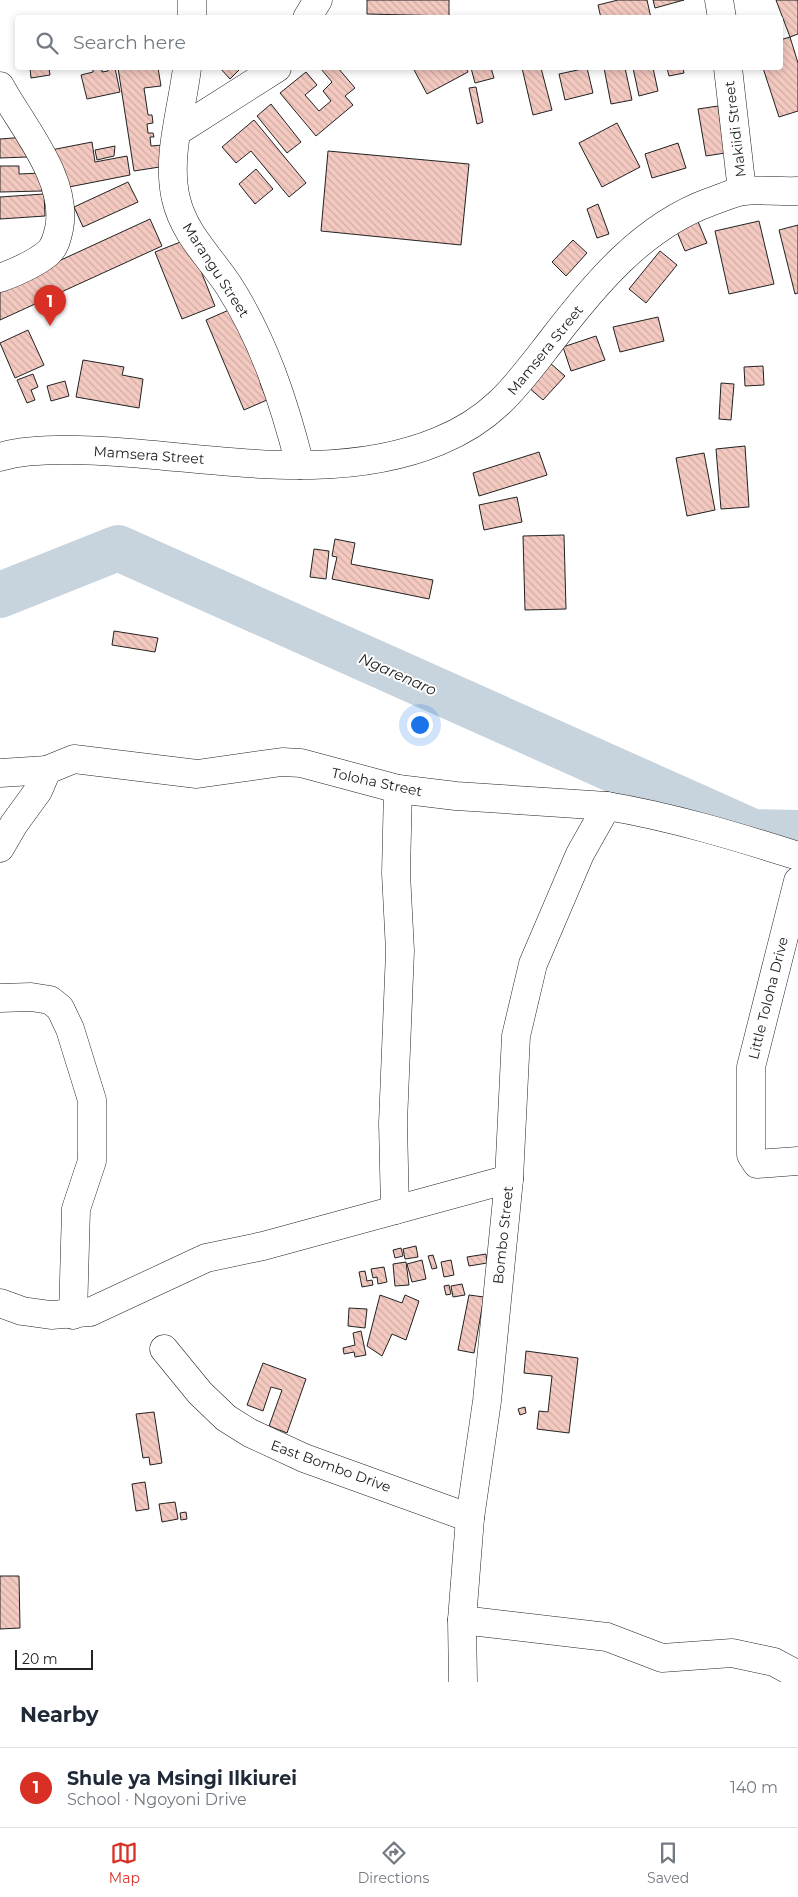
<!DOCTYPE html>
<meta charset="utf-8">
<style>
:root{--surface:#fff;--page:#f6f6f7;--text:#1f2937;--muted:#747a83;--line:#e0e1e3;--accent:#d93025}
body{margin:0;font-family:Montserrat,sans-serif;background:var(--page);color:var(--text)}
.scale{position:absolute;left:15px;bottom:12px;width:78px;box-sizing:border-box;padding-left:5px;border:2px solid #222;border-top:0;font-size:14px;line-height:18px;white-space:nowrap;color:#222;-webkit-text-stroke:4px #fff;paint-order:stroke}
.you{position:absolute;left:419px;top:724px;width:18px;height:18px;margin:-12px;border:4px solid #fff;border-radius:50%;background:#1a73e8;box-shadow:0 0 0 8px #1a73e833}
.badge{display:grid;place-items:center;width:32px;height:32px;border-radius:50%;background:var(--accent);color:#fff;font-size:16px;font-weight:700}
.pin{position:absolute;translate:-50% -41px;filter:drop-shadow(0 1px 2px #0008)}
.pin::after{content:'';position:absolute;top:26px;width:18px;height:15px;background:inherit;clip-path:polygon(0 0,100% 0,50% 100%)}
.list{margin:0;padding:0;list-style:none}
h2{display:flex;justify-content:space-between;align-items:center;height:65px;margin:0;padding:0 20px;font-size:21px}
h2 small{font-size:16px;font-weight:400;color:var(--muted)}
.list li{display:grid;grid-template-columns:32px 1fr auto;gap:15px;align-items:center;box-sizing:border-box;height:80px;padding:0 20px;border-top:1px solid var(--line)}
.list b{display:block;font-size:19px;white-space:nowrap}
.list p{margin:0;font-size:16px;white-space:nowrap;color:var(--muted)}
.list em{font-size:16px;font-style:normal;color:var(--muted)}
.icon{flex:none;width:28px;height:28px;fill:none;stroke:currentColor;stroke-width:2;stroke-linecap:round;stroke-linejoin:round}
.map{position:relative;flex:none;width:798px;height:1682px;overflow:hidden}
.search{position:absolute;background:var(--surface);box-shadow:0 2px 8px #0003;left:15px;right:15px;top:15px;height:55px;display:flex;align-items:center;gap:12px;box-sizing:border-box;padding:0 18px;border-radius:5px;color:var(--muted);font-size:19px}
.sheet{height:145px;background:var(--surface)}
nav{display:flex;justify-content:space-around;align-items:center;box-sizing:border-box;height:70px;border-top:1px solid var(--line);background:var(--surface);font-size:14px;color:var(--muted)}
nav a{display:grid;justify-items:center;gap:2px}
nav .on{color:var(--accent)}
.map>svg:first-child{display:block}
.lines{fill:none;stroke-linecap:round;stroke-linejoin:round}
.river{stroke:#c7d3dd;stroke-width:46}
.building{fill:url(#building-back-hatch);stroke:#222}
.minor-casing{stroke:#222;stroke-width:29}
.minor{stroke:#fff;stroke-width:28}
.labels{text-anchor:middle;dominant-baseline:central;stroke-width:4;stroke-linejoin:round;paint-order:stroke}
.street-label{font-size:14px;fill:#222;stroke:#fff}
.water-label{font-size:15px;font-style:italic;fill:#222;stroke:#fff}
</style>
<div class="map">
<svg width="798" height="1682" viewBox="0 0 798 1682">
<defs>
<pattern id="building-back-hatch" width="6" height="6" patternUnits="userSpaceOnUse" patternTransform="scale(1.25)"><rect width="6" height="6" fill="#f3c9c0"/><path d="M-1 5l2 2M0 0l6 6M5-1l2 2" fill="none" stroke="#d0aca5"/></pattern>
</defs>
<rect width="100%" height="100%" fill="#fff"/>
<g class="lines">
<!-- river -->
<path class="river" d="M 0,595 L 118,548 L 753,832 L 798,833"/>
</g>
<!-- building -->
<g class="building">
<path d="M 367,0 L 449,0 L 449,16 L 367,14 Z"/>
<path d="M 618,0 L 647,0 L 651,18 L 601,18 L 598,5 Z"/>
<path d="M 653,0 L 684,0 L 655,8 Z"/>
<path d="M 776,0 L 798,0 L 798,34 L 790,37 Z"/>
<path d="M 790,37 L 798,63 L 798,111 L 779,117 L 763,68 L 780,68 L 780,40 Z"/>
<path d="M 30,68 L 49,68 L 50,75 L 31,78 Z"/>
<path d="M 93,68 L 102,68 L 102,72 L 108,71 L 107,68 L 115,68 L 120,92 L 87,99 L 81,75 L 93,72 Z"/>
<path d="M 118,68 L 158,68 L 161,86 L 144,88 L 148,115 L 152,115 L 153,123 L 147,124 L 148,133 L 153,133 L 154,137 L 150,137 L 151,146 L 163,145 L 166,166 L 134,171 Z"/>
<path d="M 220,68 L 241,68 L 230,79 Z"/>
<path d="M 322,68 L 338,68 L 355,88 L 345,96 L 353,105 L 316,136 L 280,93 L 306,72 L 317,85 L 305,95 L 319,111 L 331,101 L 323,91 L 332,82 L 321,69 Z"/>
<path d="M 413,68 L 466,68 L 468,72 L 427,94 Z"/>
<path d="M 471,68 L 491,68 L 494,78 L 475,83 Z"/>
<path d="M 522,68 L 541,68 L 552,110 L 533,115 Z"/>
<path d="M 587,68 L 593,93 L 565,100 L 559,74 Z"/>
<path d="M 604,68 L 625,68 L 632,100 L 611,104 Z"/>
<path d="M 633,68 L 653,68 L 658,91 L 639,96 Z"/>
<path d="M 667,68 L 683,68 L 684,73 L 669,76 Z"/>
<path d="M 476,87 L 483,122 L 477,124 L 469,88 Z"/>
<path d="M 271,104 L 301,142 L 287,153 L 257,116 Z"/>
<path d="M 718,106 L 725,153 L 706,156 L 698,109 Z"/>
<path d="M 254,120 L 306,183 L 289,197 L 251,151 L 236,163 L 222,147 Z"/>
<path d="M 617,123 L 640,167 L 602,187 L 579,143 Z"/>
<path d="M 26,137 L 27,157 L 0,158 L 0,139 Z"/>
<path d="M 92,142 L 95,162 L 127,156 L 130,175 L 64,188 L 51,150 Z"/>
<path d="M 678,143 L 686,168 L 652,178 L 645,154 Z"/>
<path d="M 115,146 L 114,156 L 97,160 L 95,150 Z"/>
<path d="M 328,151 L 469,164 L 461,245 L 321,231 Z"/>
<path d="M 0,166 L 19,166 L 19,174 L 41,173 L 42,191 L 0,192 Z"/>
<path d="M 256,169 L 273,189 L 255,204 L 239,184 Z"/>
<path d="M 128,182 L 138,202 L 83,227 L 74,207 Z"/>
<path d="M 44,194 L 45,216 L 0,219 L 0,197 Z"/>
<path d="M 598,204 L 609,234 L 597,238 L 587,209 Z"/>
<path d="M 150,219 L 162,246 L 0,320 L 0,288 Z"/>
<path d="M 697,219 L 707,243 L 685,251 L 675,227 Z"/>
<path d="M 759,221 L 774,284 L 729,294 L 715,231 Z"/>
<path d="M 798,225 L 798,293 L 795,294 L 779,230 Z"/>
<path d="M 188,239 L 215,306 L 182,319 L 155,252 Z"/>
<path d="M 573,240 L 587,253 L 566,276 L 552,262 Z"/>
<path d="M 660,251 L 677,265 L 646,303 L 629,289 Z"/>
<path d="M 238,306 L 268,380 L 260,383 L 267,400 L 244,410 L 206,320 Z"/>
<path d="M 658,317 L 664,341 L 620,352 L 613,327 Z"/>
<path d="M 28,330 L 44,365 L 15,378 L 0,343 Z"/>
<path d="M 596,336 L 605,360 L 571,371 L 563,347 Z"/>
<path d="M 83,360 L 124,367 L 122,375 L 143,379 L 139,408 L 76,397 Z"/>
<path d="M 550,363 L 565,376 L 543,400 L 528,387 Z"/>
<path d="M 763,366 L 764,385 L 745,386 L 744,367 Z"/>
<path d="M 33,374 L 38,387 L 31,390 L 35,400 L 27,403 L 17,380 Z"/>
<path d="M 65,381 L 69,396 L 51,401 L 47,386 Z"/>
<path d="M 721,383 L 734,384 L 731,420 L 719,419 Z"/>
<path d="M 745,446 L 749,507 L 721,509 L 716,449 Z"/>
<path d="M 539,452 L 547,475 L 479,496 L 473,473 Z"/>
<path d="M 704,453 L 715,510 L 687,516 L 676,458 Z"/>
<path d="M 517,497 L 522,522 L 484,530 L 479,505 Z"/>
<path d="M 564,535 L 566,609 L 525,610 L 523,536 Z"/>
<path d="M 335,539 L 355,543 L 351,564 L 433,580 L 429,599 L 332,579 L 337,557 L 332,556 Z"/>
<path d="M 314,549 L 329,551 L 326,579 L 310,577 Z"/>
<path d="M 114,631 L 158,638 L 155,652 L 112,645 Z"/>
<path d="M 416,1246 L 418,1257 L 405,1259 L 403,1249 Z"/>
<path d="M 401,1248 L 403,1256 L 395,1258 L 393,1250 Z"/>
<path d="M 486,1254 L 487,1263 L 469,1266 L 467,1257 Z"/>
<path d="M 433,1255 L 437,1268 L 432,1269 L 428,1256 Z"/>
<path d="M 422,1260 L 426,1279 L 412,1282 L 407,1264 Z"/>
<path d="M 451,1260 L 454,1275 L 444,1277 L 441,1262 Z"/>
<path d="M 406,1262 L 409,1285 L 395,1286 L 393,1264 Z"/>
<path d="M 384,1267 L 387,1282 L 378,1284 L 377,1277 L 373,1278 L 371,1269 Z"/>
<path d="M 365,1271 L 367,1281 L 372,1280 L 373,1285 L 362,1287 L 359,1272 Z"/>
<path d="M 462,1284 L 465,1295 L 453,1297 L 451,1286 Z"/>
<path d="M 449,1285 L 451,1294 L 446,1295 L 444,1286 Z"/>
<path d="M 380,1295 L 402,1303 L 405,1295 L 419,1301 L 406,1340 L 392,1334 L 382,1356 L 367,1346 Z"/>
<path d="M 469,1295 L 484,1297 L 474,1353 L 458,1350 Z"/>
<path d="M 349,1308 L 367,1309 L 365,1328 L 348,1326 Z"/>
<path d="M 361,1331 L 366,1355 L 355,1357 L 354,1352 L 344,1354 L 343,1348 L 355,1345 L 353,1333 Z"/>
<path d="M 526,1351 L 578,1358 L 569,1433 L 537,1429 L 539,1411 L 548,1412 L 552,1376 L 524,1373 Z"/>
<path d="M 263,1363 L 306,1379 L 287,1433 L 269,1426 L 282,1390 L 271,1387 L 263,1411 L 247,1405 Z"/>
<path d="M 525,1407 L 526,1413 L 520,1415 L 518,1409 Z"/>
<path d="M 154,1412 L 162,1463 L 150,1465 L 149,1457 L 143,1458 L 136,1414 Z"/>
<path d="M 145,1482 L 149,1509 L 136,1511 L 132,1484 Z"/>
<path d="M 175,1502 L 178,1519 L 162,1522 L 159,1504 Z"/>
<path d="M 186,1512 L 187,1519 L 181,1520 L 180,1513 Z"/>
<path d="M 0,1576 L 19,1576 L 20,1628 L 0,1629 Z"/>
</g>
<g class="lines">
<!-- minor casing -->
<g class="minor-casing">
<g id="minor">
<path d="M 192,0 L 192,18"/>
<path d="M 719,0 L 722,18"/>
<path d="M 307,18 L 318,0"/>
<path d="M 187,68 C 182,110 166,158 176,199 C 184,234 210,257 229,286 C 264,341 284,402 300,465"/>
<path d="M 728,68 L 742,191"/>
<path d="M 0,86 C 23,128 69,180 59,229 C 57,238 55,247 48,253 C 35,264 16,272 0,278"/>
<path d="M 178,131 L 277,68"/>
<path d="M 0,457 C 35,446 94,450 131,453 C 232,461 343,481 439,441 C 495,418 517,385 552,340 C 594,285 643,226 710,202 C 720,199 733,192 744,191 C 761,189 780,192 798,191"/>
<path d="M 0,773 L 47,770"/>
<path d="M 0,848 L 14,824 L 38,791 L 47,770 L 74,759 L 197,774 L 282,762 L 301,763 L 398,789 L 456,796 L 607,806 C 672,817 735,836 798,856"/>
<path d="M 798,881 L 751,1067 L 751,1155 L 757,1164 L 798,1161"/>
<path d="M 0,998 L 31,997 L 50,1000 L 60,1008 L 70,1029 L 92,1100 L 92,1161 L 76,1209 L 73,1315"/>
<path d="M 395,1210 L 393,1123 L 400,951 L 396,873 L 398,789"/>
<path d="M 0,1303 L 22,1311 L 51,1315 L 90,1312 L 206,1258 L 263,1246 L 509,1179"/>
<path d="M 164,1349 L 200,1393 L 226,1418 L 250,1433 L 304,1458 L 470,1518"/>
<path d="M 462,1620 L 607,1637 L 662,1658 L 732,1653 L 774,1662 L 798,1675"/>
<path d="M 463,1682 L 462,1620 L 470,1518 L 487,1401 L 509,1179 L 516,1036 L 533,964 L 580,854 L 607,806"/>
</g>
</g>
<!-- minor -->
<use href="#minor" class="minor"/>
</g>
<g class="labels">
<!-- street labels -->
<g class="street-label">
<text transform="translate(735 129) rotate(-97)">Makiidi Street</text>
<text transform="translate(216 270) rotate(57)">Marangu Street</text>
<text transform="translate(545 350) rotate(-51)">Mamsera Street</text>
<text transform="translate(149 455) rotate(4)">Mamsera Street</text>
<text transform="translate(377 782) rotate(12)">Toloha Street</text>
<text transform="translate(768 998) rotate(-76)">Little Toloha Drive</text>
<text transform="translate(503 1235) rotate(-84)">Bombo Street</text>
<text transform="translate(331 1466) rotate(20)">East Bombo Drive</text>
</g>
<!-- water labels -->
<g class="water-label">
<text transform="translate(398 674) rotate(24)">Ngarenaro</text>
</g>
</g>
</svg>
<div class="scale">20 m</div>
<div class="you"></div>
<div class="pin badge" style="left:50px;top:326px">1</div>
<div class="search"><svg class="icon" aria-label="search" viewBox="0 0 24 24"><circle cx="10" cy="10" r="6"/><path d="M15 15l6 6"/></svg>Search here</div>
</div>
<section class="sheet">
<h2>Nearby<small></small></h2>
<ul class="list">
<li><span class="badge">1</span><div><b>Shule ya Msingi Ilkiurei</b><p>School · Ngoyoni Drive</p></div><em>140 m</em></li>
</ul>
</section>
<nav>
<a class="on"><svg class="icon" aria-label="map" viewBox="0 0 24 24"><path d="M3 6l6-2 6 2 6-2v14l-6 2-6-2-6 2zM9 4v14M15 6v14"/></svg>Map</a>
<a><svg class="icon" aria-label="directions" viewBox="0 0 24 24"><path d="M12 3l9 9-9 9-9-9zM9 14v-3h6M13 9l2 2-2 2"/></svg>Directions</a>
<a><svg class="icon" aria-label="saved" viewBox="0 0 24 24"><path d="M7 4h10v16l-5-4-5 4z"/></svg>Saved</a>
</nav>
